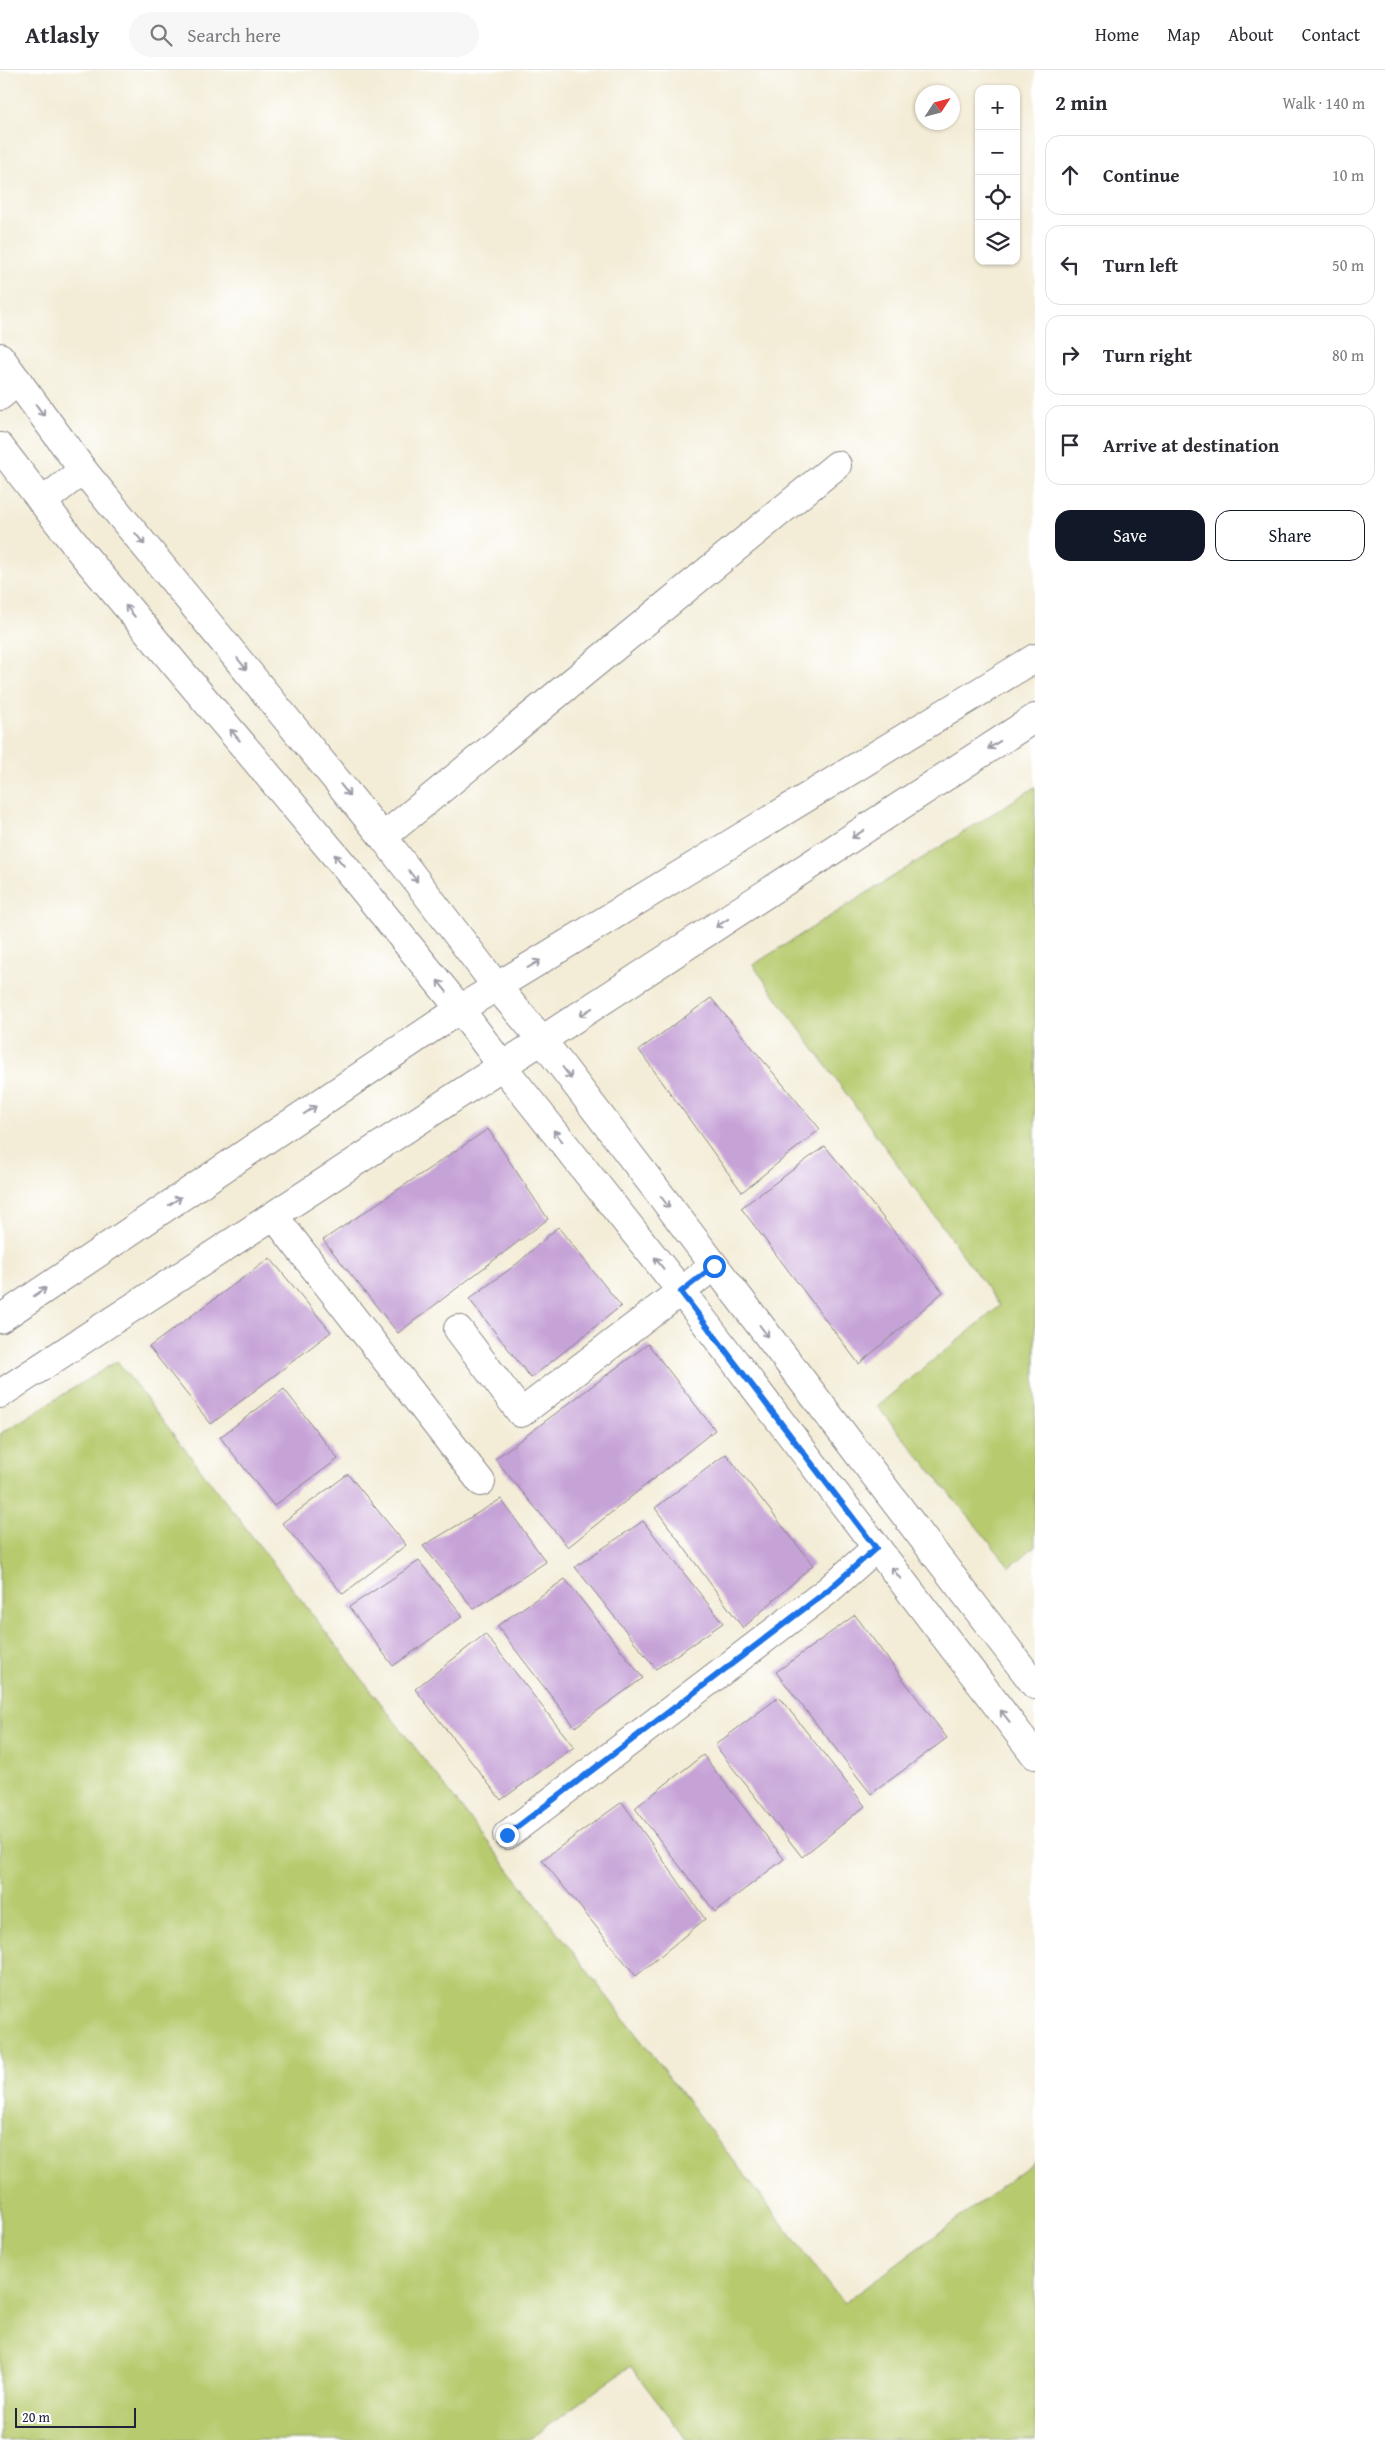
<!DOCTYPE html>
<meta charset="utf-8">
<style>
:root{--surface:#fff;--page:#f7f7f7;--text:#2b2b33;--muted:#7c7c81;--line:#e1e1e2;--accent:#111827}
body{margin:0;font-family:"Gentium Book Plus",serif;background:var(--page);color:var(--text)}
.controls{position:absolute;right:15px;top:15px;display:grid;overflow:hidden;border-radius:10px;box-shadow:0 1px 4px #0004}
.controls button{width:45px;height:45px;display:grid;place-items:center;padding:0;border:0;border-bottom:1px solid var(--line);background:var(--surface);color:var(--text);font:25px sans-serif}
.compass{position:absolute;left:915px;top:15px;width:45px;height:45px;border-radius:50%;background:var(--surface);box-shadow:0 1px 4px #0004;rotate:54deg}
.scale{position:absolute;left:15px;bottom:12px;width:121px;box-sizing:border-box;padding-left:5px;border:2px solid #22223b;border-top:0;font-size:14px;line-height:18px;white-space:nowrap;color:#22223b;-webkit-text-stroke:4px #fff;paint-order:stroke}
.stop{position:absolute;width:15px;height:15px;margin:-11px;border:4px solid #1a73e8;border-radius:50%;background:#fff}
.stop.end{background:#1a73e8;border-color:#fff;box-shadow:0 1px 5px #0008}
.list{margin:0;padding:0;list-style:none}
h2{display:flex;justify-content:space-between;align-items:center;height:65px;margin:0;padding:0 20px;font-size:21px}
h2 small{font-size:16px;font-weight:400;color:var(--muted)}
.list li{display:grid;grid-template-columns:32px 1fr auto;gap:15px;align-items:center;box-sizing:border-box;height:80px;margin:0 10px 10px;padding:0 10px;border:1px solid var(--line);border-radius:15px}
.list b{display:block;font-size:19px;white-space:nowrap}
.list em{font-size:16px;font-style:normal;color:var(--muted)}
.actions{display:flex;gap:10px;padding:15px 20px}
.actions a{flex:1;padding:11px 0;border:1px solid var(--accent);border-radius:15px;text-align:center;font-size:18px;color:var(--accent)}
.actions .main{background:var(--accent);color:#fff}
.icon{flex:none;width:28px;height:28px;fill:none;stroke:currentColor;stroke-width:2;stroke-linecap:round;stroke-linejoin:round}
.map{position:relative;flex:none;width:1035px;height:2370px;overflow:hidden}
header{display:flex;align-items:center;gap:30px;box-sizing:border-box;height:70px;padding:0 25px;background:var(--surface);border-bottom:1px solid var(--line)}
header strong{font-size:24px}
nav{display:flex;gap:28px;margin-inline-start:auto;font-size:18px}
.search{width:350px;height:45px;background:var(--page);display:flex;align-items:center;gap:12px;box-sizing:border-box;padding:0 18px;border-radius:28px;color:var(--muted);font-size:19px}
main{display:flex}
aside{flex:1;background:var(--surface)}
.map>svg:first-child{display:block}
.green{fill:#b7cb6e;stroke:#6c7654}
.building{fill:#c6a3d7}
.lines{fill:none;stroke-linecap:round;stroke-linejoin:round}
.minor-casing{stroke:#8a8788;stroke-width:30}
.tertiary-casing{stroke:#8a8788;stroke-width:30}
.minor{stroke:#fff;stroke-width:28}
.tertiary{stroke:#fff;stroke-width:28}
.oneway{stroke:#9c9ca7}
.route{stroke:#1a73e8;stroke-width:6}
</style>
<header>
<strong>Atlasly</strong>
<div class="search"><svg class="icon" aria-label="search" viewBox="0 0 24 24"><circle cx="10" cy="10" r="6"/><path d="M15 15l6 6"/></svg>Search here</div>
<nav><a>Home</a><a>Map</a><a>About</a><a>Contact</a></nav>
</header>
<main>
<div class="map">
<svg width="1035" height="2370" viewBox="0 0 1035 2370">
<rect width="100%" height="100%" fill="#fff"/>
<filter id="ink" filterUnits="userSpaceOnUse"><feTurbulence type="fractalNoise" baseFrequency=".02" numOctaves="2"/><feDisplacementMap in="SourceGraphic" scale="10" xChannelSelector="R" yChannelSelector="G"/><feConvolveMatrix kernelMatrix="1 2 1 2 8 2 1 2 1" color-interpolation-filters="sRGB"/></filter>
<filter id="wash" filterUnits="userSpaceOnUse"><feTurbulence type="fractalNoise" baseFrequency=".0096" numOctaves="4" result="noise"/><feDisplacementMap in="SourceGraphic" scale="20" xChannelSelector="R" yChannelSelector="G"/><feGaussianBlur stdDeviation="1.12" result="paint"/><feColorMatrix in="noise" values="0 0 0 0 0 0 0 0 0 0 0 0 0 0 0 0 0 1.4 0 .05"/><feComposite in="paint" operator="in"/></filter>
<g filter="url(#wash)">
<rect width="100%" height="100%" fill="#f3ecd6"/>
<!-- green -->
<g class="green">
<path d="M 1035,717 L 1035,1476 L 1010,1497 L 877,1336 L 1000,1236 L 753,895 Z"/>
<path d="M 117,1291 L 844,2234 L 1035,2091 L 1035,2370 L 687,2370 L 630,2296 L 528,2370 L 0,2370 L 0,1364 Z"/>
</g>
<g id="blocks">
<!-- building -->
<g class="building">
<path d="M 711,928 L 820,1059 L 742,1122 L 639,980 Z"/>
<path d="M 488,1059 L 548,1149 L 398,1263 L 323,1170 Z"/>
<path d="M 825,1076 L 943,1222 L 859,1294 L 741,1138 Z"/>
<path d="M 558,1157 L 621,1236 L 531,1308 L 469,1229 L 518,1193 Z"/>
<path d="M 270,1188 L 331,1262 L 211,1354 L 149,1277 Z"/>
<path d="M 648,1274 L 715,1360 L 568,1477 L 495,1389 Z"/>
<path d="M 284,1319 L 338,1389 L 274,1436 L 220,1367 Z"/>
<path d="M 726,1384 L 813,1495 L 743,1558 L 655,1438 Z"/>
<path d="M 348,1404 L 406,1475 L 343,1524 L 282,1453 Z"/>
<path d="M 501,1429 L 546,1492 L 474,1539 L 423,1476 Z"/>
<path d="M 643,1451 L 723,1553 L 656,1599 L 575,1497 Z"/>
<path d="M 419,1491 L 463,1546 L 393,1596 L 349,1537 Z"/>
<path d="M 565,1509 L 643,1608 L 575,1657 L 497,1556 Z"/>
<path d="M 855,1545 L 947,1668 L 871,1724 L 776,1602 Z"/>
<path d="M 485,1564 L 574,1677 L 501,1730 L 415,1619 Z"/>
<path d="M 779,1627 L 865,1736 L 802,1787 L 715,1675 Z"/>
<path d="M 703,1685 L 784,1789 L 715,1842 L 635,1738 Z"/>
<path d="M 622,1732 L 705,1849 L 636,1906 L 542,1790 Z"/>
</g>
</g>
</g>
<g filter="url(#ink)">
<use href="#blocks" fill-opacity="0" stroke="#8a8788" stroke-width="1"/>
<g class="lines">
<!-- minor casing -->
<g class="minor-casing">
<g id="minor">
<path d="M 0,287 L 83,400 L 383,767 L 497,917 L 542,970 L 1035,1615"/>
<path d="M 0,326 L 18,311"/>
<path d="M 0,377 L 81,482 L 345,797 L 460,939 L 503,997 L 681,1221 L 1035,1685"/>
<path d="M 42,432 L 83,400"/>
<path d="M 383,767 L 837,395"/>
<path d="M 274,1146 L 481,1412"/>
<path d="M 458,1259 L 521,1343 L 714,1196"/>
<path d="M 507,1765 L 826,1522 L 876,1478"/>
</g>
</g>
<!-- tertiary casing -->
<g class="tertiary-casing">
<g id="tertiary">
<path d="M 0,1249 L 460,939 L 1035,588"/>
<path d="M 0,1324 L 1035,648"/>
</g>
</g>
<!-- minor -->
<use href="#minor" class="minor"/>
<!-- tertiary -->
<use href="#tertiary" class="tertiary"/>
</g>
<!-- one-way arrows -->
<defs><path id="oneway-shaft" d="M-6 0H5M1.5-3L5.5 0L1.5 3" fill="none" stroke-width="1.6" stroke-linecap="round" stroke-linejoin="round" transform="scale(1.25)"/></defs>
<g class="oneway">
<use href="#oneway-shaft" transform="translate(40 340) rotate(54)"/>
<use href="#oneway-shaft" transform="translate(140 469) rotate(51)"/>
<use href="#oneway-shaft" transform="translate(130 541) rotate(-130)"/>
<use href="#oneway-shaft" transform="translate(242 594) rotate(51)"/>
<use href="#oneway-shaft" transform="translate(235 665) rotate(-130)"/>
<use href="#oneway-shaft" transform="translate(994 675) rotate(147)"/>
<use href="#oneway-shaft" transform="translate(345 720) rotate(51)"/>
<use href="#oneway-shaft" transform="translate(858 764) rotate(147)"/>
<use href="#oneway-shaft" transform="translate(339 790) rotate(-130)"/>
<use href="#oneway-shaft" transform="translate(413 806) rotate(53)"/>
<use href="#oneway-shaft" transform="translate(722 853) rotate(147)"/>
<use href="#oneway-shaft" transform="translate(534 894) rotate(-31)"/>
<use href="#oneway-shaft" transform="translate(442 916) rotate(-129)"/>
<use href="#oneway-shaft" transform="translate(586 942) rotate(147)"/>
<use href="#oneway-shaft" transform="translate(567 1003) rotate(53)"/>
<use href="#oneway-shaft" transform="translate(310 1040) rotate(-34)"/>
<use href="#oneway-shaft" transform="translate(558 1066) rotate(-128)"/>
<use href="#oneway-shaft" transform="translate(175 1131) rotate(-34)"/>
<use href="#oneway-shaft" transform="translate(665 1132) rotate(53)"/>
<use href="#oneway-shaft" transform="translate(659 1193) rotate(-128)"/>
<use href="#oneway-shaft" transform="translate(40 1222) rotate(-34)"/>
<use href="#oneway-shaft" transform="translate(764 1261) rotate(53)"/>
<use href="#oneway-shaft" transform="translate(896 1503) rotate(-128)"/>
<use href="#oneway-shaft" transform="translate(1005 1646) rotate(-128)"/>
</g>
</g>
<g class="lines" filter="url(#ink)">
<!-- route -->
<path class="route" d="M 507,1765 L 826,1522 L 876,1478 L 681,1222 L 714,1196"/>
</g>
</svg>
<div class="controls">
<button>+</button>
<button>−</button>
<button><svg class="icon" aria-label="locate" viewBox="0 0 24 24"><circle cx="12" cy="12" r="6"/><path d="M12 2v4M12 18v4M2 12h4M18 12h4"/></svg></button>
<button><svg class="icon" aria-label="layers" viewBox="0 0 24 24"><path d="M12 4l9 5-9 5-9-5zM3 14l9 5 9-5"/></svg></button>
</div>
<svg class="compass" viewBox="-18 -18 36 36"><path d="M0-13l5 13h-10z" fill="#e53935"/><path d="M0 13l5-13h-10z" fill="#7c7c81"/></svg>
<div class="scale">20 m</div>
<div class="stop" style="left:714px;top:1196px"></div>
<div class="stop end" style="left:507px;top:1765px"></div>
</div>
<aside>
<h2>2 min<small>Walk · 140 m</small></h2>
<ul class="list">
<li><svg class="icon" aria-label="ahead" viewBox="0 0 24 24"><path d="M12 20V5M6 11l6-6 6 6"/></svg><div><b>Continue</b></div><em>10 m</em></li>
<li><svg class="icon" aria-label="left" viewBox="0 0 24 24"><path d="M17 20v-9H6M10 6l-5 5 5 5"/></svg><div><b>Turn left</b></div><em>50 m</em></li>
<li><svg class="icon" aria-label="right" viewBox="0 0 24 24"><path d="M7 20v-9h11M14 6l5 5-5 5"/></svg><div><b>Turn right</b></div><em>80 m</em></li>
<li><svg class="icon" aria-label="arrive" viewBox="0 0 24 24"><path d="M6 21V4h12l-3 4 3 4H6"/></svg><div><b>Arrive at destination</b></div></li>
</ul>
<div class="actions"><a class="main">Save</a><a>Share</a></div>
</aside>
</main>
